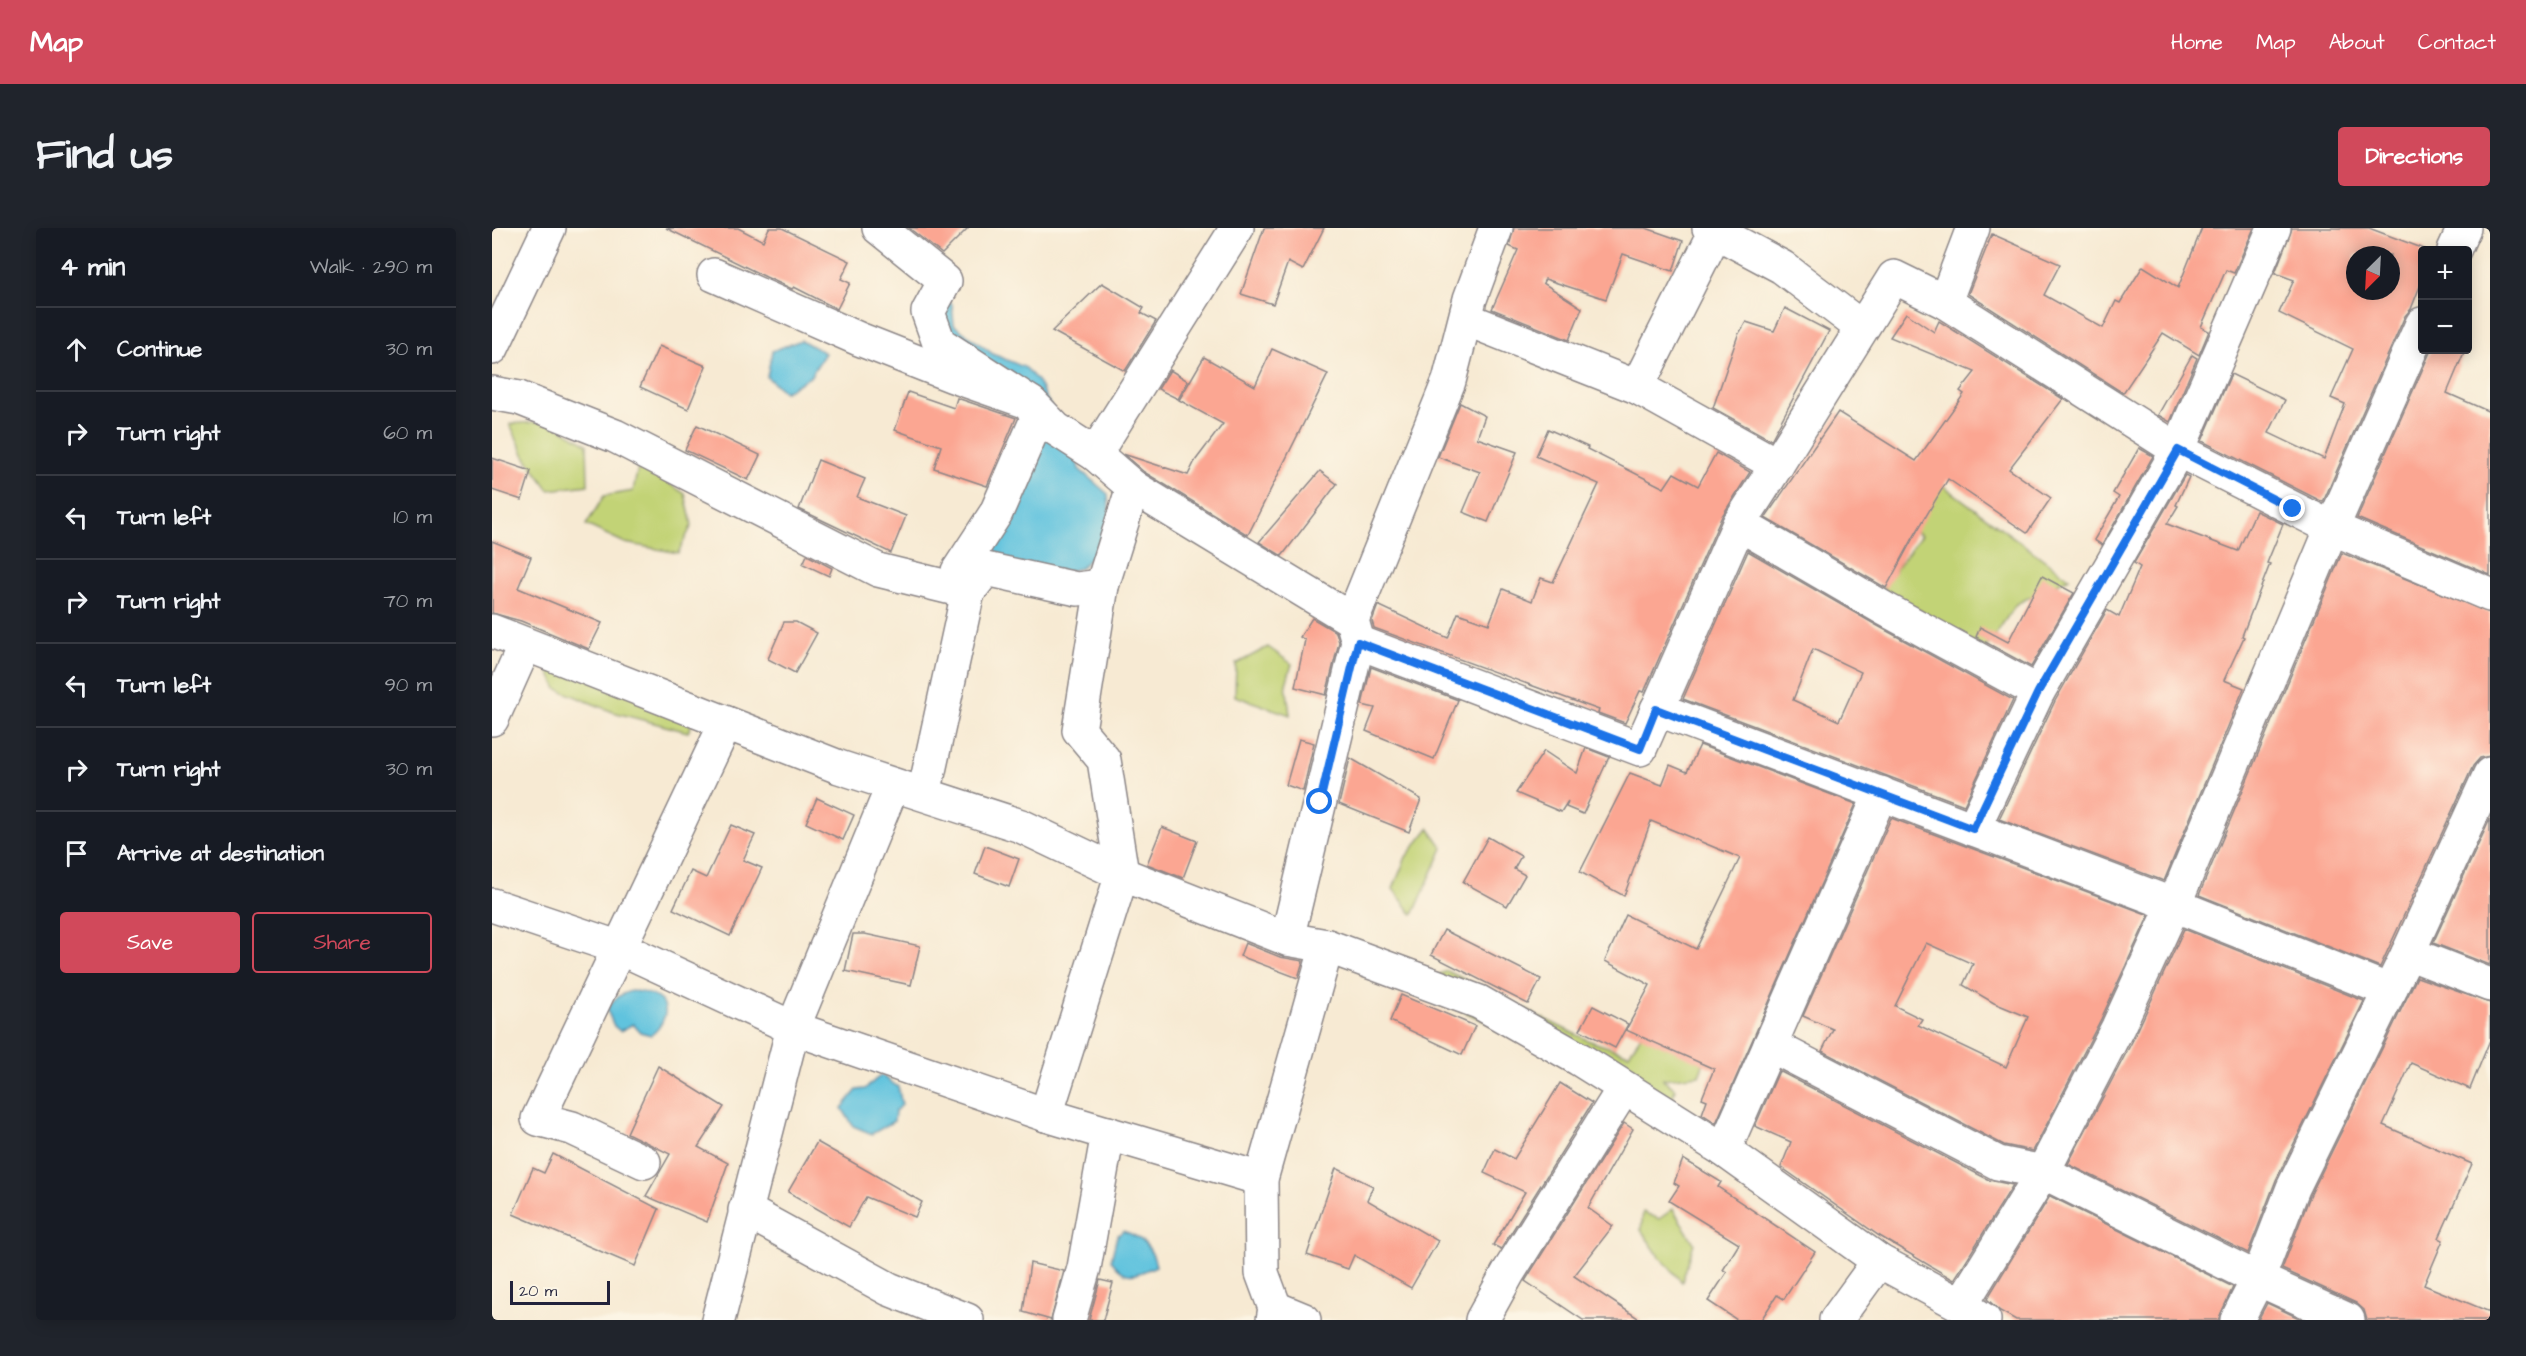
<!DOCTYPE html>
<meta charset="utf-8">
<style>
:root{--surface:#171b24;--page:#20242c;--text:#f1f3f6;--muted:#9ea1a6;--line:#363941;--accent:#d1495b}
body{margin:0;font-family:"Architects Daughter",sans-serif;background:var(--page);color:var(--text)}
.controls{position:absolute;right:18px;top:18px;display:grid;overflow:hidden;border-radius:6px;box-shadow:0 3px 15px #0003}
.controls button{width:54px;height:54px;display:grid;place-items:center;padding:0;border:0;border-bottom:2px solid var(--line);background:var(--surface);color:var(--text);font:30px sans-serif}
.compass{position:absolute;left:1854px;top:18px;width:54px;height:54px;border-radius:50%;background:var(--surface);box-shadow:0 3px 15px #0003;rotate:204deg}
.scale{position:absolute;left:18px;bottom:15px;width:100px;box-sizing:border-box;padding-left:6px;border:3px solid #22223b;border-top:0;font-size:16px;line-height:21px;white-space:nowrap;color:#22223b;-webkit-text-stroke:4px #fcf5e5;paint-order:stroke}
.stop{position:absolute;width:18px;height:18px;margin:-14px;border:4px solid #1a73e8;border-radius:50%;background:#fff}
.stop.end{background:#1a73e8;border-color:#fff;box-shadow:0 2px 6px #0008}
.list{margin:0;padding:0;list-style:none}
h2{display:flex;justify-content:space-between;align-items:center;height:78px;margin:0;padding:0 24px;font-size:26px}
h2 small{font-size:20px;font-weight:400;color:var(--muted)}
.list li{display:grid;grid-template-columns:39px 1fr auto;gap:18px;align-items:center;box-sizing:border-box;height:84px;padding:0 24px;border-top:2px solid var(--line)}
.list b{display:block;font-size:22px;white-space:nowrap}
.list em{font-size:20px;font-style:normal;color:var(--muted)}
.actions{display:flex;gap:12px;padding:18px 24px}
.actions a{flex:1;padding:14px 0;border:2px solid var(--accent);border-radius:6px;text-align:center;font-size:21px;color:var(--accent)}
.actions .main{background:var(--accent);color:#fff}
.icon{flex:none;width:33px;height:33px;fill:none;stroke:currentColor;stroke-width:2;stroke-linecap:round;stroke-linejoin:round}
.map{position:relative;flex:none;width:1998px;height:1092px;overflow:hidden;border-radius:6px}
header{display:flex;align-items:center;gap:36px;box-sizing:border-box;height:84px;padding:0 30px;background:var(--accent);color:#fff}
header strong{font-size:28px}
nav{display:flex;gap:33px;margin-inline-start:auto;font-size:21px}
.intro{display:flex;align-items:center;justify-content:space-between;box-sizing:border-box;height:144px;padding:0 36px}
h1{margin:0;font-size:42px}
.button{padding:15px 27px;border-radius:6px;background:var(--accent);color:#fff;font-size:21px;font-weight:700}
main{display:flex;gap:36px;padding:0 36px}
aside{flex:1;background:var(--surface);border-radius:6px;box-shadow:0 3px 15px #0003}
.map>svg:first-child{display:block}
.green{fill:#c2d376;stroke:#727a58;stroke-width:1.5}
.water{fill:#60c3de;stroke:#41728c;stroke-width:1.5}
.building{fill:#fba692;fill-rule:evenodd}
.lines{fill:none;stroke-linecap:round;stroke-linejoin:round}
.minor-casing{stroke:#8c8687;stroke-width:36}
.tertiary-casing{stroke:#8c8687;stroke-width:36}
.minor{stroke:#fff;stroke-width:33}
.tertiary{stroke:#fff;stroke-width:33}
.route{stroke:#1a73e8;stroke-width:8}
</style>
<header>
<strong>Map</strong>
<nav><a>Home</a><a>Map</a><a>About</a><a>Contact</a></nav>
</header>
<div class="intro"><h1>Find us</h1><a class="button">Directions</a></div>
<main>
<aside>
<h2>4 min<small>Walk · 290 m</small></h2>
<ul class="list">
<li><svg class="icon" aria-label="ahead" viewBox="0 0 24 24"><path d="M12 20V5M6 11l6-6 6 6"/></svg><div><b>Continue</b></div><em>30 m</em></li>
<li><svg class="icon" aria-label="right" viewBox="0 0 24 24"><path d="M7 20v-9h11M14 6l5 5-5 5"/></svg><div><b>Turn right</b></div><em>60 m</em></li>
<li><svg class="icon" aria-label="left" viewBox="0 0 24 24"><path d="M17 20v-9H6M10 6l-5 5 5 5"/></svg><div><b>Turn left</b></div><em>10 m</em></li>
<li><svg class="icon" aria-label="right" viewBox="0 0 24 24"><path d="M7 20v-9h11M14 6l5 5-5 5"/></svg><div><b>Turn right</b></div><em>70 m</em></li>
<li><svg class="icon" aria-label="left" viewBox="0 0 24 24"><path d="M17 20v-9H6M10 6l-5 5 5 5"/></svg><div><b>Turn left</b></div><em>90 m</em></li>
<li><svg class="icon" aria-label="right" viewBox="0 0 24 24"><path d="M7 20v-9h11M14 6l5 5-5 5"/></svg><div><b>Turn right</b></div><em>30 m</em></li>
<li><svg class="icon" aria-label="arrive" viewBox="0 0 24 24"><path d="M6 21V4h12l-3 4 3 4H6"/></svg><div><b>Arrive at destination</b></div></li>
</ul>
<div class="actions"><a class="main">Save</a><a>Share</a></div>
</aside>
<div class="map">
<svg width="1998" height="1092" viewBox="0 0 1998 1092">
<rect width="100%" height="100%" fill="#fcf5e5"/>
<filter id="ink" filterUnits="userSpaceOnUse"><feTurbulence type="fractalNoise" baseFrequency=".0167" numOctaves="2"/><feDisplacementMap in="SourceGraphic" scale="12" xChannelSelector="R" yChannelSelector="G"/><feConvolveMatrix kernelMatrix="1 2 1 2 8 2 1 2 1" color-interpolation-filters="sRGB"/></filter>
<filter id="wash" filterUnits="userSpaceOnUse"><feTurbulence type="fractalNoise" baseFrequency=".008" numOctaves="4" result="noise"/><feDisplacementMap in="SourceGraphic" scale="24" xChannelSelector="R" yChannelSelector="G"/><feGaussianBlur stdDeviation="1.35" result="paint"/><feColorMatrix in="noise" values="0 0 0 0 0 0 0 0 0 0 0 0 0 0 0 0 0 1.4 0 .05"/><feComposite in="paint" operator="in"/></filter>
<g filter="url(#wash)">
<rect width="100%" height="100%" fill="#f7ead3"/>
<!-- green -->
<g class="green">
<path d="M 57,193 L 95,216 L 96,257 L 57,262 L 33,228 L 18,196 Z"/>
<path d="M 147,235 L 193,266 L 200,297 L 186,325 L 133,315 L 94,297 L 112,268 L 141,263 Z"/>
<path d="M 1430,242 L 1577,350 L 1524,376 L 1493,422 L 1390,360 L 1429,307 L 1384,281 Z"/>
<path d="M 776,419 L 800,436 L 794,456 L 798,487 L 743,468 L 744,436 Z"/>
<path d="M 56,442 L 213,469 L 196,504 L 121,484 L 65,461 Z"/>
<path d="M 937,600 L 951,620 L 921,687 L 901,661 L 914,629 Z"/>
<path d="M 955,743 L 1095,812 L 1137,826 L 1153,801 L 1236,771 L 1207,847 L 1171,851 L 1183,861 L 1179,877 L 1141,866 L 920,758 Z"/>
<path d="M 1181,981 L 1202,1015 L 1190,1054 L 1167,1028 L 1149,1002 L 1151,984 L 1167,991 Z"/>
</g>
<!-- water -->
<g class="water">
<path d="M 453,72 L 460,76 L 462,97 L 501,126 L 534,140 L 546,154 L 564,189 L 583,226 L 587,241 L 616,266 L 619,308 L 589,340 L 553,348 L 472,348 L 514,286 L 524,284 L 537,256 L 548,200 L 454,134 Z"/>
<path d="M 309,112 L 333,125 L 318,149 L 292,164 L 275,149 L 280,123 Z"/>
<path d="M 139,763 C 155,763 181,771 171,792 C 168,799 165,803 159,807 L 148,804 L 141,796 L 128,803 L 122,798 L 115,782 C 121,770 127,767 139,763 Z"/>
<path d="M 389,847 L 406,859 L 410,877 L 403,883 L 402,893 L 380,906 L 361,898 L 350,880 L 365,862 L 373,861 Z"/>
<path d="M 631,1003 C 650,1009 660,1019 664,1038 C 644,1047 634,1054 619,1032 L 625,1008 Z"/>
</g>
<g id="blocks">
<!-- building -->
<g class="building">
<path d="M 174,0 L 246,0 L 271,13 L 277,0 L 290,0 L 358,33 L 349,51 L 358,55 L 345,81 L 302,59 L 300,61 L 274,49 Z"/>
<path d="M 417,0 L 476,0 L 450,26 Z"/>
<path d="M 772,0 L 832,0 L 811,42 L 796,34 L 781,76 L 749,66 Z"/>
<path d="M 1022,0 L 1154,0 L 1191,13 L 1181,43 L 1131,26 L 1114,71 L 1053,51 L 1051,55 L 1090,80 L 1077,112 L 1000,81 L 1026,22 L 1017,18 Z"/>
<path d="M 1710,0 L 1762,0 L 1742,45 L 1734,42 L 1709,99 L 1717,103 L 1707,127 L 1671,105 L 1631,165 L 1476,66 L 1500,6 L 1568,36 L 1552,67 L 1611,100 L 1624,73 L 1628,75 L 1651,38 L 1686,60 Z"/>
<path d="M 1800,0 L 1877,0 L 1935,22 L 1930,22 L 1930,53 L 1919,81 L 1913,88 L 1831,274 L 1710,213 L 1739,146 L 1793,172 L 1777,205 L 1832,231 L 1853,176 L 1839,170 L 1861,121 L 1787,85 L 1802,52 L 1783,45 ZM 1863,27 L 1899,27 L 1899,63 L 1863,63 Z"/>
<path d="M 610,55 L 652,80 L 649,85 L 664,93 L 633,143 L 560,103 Z"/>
<path d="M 1293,80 L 1337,103 L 1279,212 L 1221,180 L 1246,107 L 1254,94 L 1282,103 Z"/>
<path d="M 1414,85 L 1442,104 L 1447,93 L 1571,171 L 1517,241 L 1559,270 L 1535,305 L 1456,251 L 1421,310 L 1394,360 L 1273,290 L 1346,184 L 1424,233 L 1472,166 L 1468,163 L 1483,144 L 1398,109 Z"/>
<path d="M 167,118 L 214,138 L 196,181 L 148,159 Z"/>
<path d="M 780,121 L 836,146 L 756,307 L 652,244 L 631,226 L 696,247 L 703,233 L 731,196 L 687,172 L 712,129 L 763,158 Z"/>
<path d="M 1939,122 L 1973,122 L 1955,165 L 1998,184 L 1998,347 L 1865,290 Z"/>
<path d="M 1700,127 L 1705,130 L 1678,194 L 1666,187 Z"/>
<path d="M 678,142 L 696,153 L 686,171 L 666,161 Z"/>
<path d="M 416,164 L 462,180 L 465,170 L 524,190 L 495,258 L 442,240 L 449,218 L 403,202 Z"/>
<path d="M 968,175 L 993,188 L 985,210 L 1025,224 L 996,294 L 971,284 L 988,244 L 946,229 Z"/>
<path d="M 205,197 L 268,227 L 256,252 L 193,222 Z"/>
<path d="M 1056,201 L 1096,219 L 1095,221 L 1172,260 L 1182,245 L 1206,258 L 1224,225 L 1258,244 L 1230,288 L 1152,464 L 1148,463 L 1133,495 L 1106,485 L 1107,482 L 882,400 L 880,393 L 886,377 L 956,410 L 966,385 L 997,396 L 1011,361 L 1040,373 L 1049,350 L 1061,354 L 1107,256 L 1044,228 Z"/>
<path d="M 1647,220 L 1661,228 L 1610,317 L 1602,312 L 1627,269 L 1621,265 Z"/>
<path d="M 0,230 L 39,243 L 30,272 L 0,262 Z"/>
<path d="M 326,232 L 373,251 L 365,269 L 414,288 L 399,325 L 307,281 Z"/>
<path d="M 828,243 L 845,256 L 790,328 L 767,314 Z"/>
<path d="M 1693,247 L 1697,249 L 1684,277 L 1686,278 L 1675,296 L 1746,323 L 1764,283 L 1791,296 L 1775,335 L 1778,336 L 1750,408 L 1752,409 L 1732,452 L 1752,460 L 1672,653 L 1507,591 L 1563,473 L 1615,382 L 1627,389 L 1648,339 L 1642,335 Z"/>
<path d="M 0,313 L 39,329 L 26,360 L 110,395 L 97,421 L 29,393 L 0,385 Z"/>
<path d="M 1256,323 L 1384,397 L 1521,472 L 1472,577 L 1191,471 ZM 1321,421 L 1369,444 L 1347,493 L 1301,472 Z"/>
<path d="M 1850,325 L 1998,385 L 1998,528 L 1988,530 L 1981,538 L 1888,739 L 1707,667 Z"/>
<path d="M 315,327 L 340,340 L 337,348 L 311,336 Z"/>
<path d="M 1550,348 L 1582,365 L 1539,439 L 1484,409 L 1488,399 L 1516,414 Z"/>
<path d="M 820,390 L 844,404 L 847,414 L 834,467 L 803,459 L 813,412 L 808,409 Z"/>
<path d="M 292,394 L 304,394 L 325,405 L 303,445 L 276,431 Z"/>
<path d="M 879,439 L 966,472 L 942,531 L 874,503 L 883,480 L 870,477 Z"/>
<path d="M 807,511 L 822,515 L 811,563 L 794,557 Z"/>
<path d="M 1208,517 L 1364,576 L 1224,895 L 1210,886 L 1215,872 L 1210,870 L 1222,841 L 1134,802 L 1158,757 L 1113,733 L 1134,687 L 1204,721 L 1248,630 L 1159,593 L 1132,668 L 1088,644 L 1138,545 L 1170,557 L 1178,537 L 1195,544 Z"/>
<path d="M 1094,520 L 1117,529 L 1091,586 L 1074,579 L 1076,573 L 1069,584 L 1024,565 L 1052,523 L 1085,545 Z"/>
<path d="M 858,530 L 929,571 L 917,604 L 847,576 Z"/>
<path d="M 325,570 L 362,587 L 351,612 L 314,595 Z"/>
<path d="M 1399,590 L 1657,687 L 1609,791 L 1541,923 L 1512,917 L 1330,823 L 1341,801 L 1311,788 ZM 1434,715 L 1481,736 L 1471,757 L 1502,775 L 1536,789 L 1514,839 L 1426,797 L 1430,791 L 1403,778 Z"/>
<path d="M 1998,591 L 1998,737 L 1941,715 Z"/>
<path d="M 239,597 L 263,607 L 251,632 L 270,640 L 238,708 L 181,681 L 199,643 L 214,650 Z"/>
<path d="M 670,599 L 705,613 L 691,650 L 655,636 Z"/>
<path d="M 996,609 L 1029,628 L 1022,641 L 1033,647 L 1015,678 L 971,654 Z"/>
<path d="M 493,618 L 527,631 L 517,659 L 483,646 Z"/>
<path d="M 1692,701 L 1872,773 L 1784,952 L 1756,1025 L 1576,936 L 1643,808 Z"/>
<path d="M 952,702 L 1049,751 L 1036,776 L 939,727 Z"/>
<path d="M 361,706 L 373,706 L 428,718 L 419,757 L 353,743 Z"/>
<path d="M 753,715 L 788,729 L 811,733 L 806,750 L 748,728 Z"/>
<path d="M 1925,749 L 1998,775 L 1998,812 L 1978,861 L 1919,835 L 1891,897 L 1980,936 L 1947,1010 L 1951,1012 L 1932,1057 L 1998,1084 L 1998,1092 L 1875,1092 L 1872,1082 L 1864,1075 L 1790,1041 L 1818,968 Z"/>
<path d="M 909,767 L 983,798 L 970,827 L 898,793 Z"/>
<path d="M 1101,778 L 1136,796 L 1123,820 L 1088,802 Z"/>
<path d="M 166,838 L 232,879 L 206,919 L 236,935 L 215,994 L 154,968 L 178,926 L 135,905 Z"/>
<path d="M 1287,843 L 1497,952 L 1521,957 L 1462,1052 L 1386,1007 L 1289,939 L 1299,914 L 1263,898 Z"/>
<path d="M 1068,855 L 1100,875 L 1009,1021 L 1001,1017 L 1033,964 L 992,945 L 1003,921 L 1022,931 Z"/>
<path d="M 1132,895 L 1141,901 L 1096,980 L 1121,998 L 1082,1048 L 1149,1092 L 1091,1092 L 1033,1053 Z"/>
<path d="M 325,914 L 430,974 L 423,989 L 374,969 L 357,999 L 296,964 Z"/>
<path d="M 61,926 L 167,981 L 143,1038 L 21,986 L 41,940 L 52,945 Z"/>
<path d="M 1191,931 L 1229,954 L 1226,959 L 1323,1024 L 1292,1071 L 1285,1067 L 1269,1092 L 1245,1092 L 1216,1073 L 1235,1044 L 1231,1042 L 1247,1016 L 1177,973 L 1187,958 L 1182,955 Z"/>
<path d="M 844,940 L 881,958 L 875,972 L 946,1013 L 919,1060 L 862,1027 L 856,1041 L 815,1027 Z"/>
<path d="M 1558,968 L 1741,1059 L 1726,1092 L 1524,1092 L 1508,1083 L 1495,1071 Z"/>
<path d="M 538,1035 L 572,1043 L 559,1092 L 531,1084 Z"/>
<path d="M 608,1052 L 621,1055 L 611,1092 L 597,1092 Z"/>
<path d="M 1775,1075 L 1811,1092 L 1766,1092 Z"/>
</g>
</g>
</g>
<g filter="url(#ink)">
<use href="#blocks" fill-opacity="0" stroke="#8c8687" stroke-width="1.5"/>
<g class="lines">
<!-- minor casing -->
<g class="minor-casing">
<g id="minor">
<path d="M 387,0 L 453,53 L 436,84 L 447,115 L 539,175 L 545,191 L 504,285 L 466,343 L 476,364 L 432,566"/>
<path d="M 1217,0 L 1290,39 L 1369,99"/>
<path d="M 1962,22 L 1972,0"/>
<path d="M 222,47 L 367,111 L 461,148 L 539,175 L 564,201 L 603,226 L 641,259 L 860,392"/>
<path d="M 1453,74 L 1481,0"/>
<path d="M 974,91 L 1145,159 L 1285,237"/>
<path d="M 0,120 L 57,0"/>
<path d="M 1145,159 L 1224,3"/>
<path d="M 0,165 L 27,170 L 123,208 L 386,342 L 476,364 L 494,341 L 585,361 L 610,358"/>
<path d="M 603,226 L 745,0"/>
<path d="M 1247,296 L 1393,381 L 1546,464"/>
<path d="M 866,414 L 1148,521 L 1247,296 L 1285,237 L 1402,49 L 1453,74 L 1686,222 L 1840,300 L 1998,367"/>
<path d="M 1165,481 L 1682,677 L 1898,763"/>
<path d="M 0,491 L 33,417"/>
<path d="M 1481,601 L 1546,464 L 1686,222 L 1782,0"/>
<path d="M 0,677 L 128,720 L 301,800 L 554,887 L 769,951"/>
<path d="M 795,711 L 866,414 L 860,392 L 957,153 L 978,71 L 1004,0"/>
<path d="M 1916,725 L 1998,757"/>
<path d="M 1278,817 L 1506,935 L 1551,944 L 1766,1051 L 1856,1092"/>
<path d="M 554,887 L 630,646 L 612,532 L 587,502 L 610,358 L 641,259"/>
<path d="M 1232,922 L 1389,565"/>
<path d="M 152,934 L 80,900 L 46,891 L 234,495"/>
<path d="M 253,982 L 397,1061 L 475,1092"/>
<path d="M 1469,1077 L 1551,944 L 1626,799 L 1682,677 L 1840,300 L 1930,96"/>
<path d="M 783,1080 L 812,1092"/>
<path d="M 226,1092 L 301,800 L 401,557"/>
<path d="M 577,1092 L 592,1040 L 616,905"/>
<path d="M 781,1092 L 783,1080 L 770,1045 L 769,951 L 835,718"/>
<path d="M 990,1092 L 1016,1045 L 1132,860"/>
<path d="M 1344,1092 L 1387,1033"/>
<path d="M 1745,1092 L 1766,1051 L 1801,960 L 1916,725 L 1998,546"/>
</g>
</g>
<!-- tertiary casing -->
<g class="tertiary-casing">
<path id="tertiary" d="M 0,403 L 347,539 L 529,598 L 630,646 L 795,711 L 835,718 L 987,774 L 1087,831 L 1232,922 L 1387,1033 L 1469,1077 L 1492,1092"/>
</g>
<!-- minor -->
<use href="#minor" class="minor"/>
<!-- tertiary -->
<use href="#tertiary" class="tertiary"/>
</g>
</g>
<g class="lines" filter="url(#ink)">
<!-- route -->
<path class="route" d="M 828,574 L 866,414 L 1148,521 L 1164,481 L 1481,601 L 1546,464 L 1686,222 L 1801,281"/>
</g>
</svg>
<div class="controls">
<button>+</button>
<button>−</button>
</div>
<svg class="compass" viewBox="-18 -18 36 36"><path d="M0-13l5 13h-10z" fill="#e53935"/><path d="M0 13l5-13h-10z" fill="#9ea1a6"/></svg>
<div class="scale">20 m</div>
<div class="stop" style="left:828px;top:574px"></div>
<div class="stop end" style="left:1801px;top:281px"></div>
</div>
</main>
